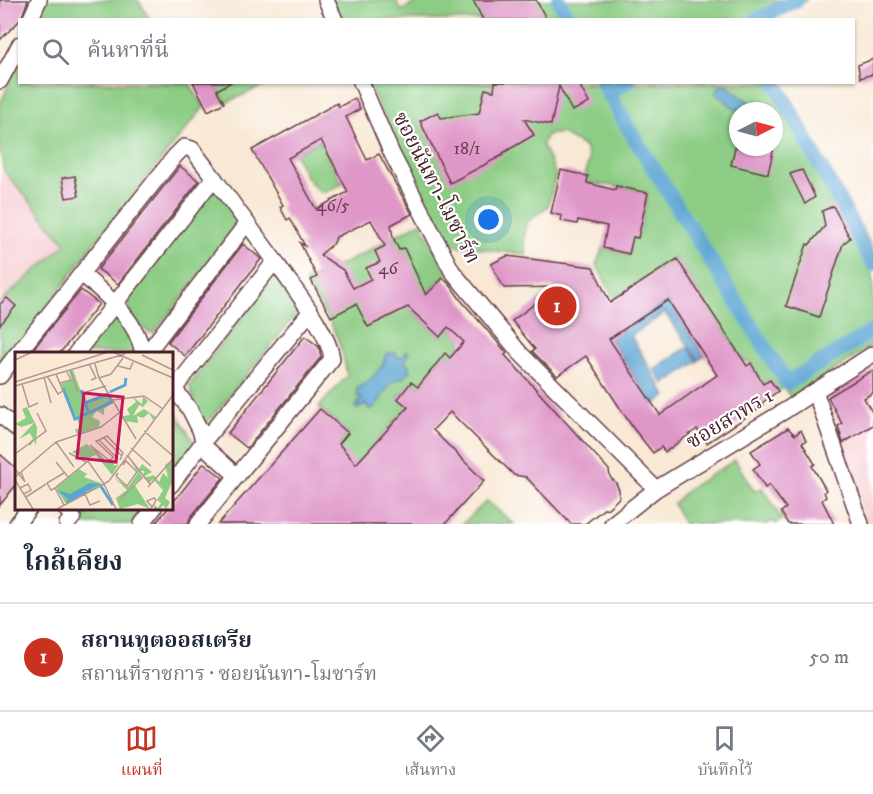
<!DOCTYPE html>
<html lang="th">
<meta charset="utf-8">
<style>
:root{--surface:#fff;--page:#f2f2f3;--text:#1f2937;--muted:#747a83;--line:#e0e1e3;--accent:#c8321e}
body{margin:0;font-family:"IM FELL DW Pica","Noto Serif Thai",serif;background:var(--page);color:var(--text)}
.compass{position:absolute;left:729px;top:102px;width:54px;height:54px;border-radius:50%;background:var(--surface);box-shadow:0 2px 4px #0004;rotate:84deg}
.you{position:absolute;left:489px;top:220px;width:21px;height:21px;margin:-15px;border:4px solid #fff;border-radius:50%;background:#1a73e8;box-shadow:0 0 0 9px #1a73e833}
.badge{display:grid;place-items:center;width:39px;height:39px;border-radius:50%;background:var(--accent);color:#fff;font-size:20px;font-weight:700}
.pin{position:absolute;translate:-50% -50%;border:3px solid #fff;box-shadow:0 2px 6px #0006}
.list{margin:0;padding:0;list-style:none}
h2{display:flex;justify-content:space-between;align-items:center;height:78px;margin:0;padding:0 24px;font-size:26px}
h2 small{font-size:20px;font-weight:400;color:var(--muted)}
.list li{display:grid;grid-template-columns:39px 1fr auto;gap:18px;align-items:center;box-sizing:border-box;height:108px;padding:0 24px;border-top:2px solid var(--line)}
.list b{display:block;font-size:22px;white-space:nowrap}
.list p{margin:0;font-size:20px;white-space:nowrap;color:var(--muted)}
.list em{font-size:20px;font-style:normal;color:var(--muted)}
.icon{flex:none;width:33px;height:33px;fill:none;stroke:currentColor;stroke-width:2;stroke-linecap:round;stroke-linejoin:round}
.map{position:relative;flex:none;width:873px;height:524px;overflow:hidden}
.search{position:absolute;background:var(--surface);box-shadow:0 2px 4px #0004;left:18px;right:18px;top:18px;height:66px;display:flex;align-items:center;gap:15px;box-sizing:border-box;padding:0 21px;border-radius:0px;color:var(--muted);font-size:22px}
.sheet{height:186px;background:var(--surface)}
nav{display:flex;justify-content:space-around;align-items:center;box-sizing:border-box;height:84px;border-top:2px solid var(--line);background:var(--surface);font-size:16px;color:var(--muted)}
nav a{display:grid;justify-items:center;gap:3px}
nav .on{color:var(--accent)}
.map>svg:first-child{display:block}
.built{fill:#f7cfd3}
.green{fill:#8ccc84;stroke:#6b7658;stroke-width:1.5;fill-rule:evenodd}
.water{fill:#5ba5d3;stroke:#52627f;stroke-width:1.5}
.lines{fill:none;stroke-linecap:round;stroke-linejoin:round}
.canal{stroke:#5ba5d3;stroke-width:15}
.building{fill:#df97c8;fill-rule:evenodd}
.minor-casing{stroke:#643d44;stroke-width:18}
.minor{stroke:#fff;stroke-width:15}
.labels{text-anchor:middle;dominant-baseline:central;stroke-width:4.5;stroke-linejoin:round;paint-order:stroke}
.number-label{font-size:18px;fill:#6f3d52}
.street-label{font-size:21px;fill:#4a1f2b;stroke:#fff}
.inset-river{fill:none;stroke:#5ba5d3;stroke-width:3}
.inset-road{fill:none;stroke:#b29890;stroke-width:1.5}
.view{fill:#c2185b;fill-opacity:0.15;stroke:#c2185b;stroke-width:3}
.inset-edge{fill:none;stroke:#4a1f2b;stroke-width:3}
</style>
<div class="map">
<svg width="873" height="524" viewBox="0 0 873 524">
<rect width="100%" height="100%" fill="#fff"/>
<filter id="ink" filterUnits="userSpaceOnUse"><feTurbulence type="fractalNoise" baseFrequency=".0167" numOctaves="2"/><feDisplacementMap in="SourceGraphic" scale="12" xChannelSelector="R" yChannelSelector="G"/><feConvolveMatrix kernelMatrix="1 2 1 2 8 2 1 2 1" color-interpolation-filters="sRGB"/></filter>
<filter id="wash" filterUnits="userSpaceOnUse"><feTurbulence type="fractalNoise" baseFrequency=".008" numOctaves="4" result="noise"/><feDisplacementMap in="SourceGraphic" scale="24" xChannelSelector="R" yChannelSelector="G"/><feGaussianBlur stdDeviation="1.35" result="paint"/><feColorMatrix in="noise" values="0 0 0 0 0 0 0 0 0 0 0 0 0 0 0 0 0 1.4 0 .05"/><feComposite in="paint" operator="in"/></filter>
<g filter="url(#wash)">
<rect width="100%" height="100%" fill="#f8e8d4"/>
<!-- built -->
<g class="built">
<path d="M 4,171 L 67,244 L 0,302 L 0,175 Z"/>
<path d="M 873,364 L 873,524 L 866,524 L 823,394 Z"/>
</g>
<!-- green -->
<g class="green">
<path d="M 44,0 L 138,0 L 150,19 L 36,20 Z"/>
<path d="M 332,0 L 396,0 L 401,11 L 420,0 L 807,0 L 767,20 L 339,20 Z"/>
<path d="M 19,59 L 20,82 L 189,83 L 204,107 L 94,243 L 0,373 L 0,302 L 66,244 L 4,171 L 0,154 L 0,105 Z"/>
<path d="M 214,83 L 270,83 L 225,103 Z"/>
<path d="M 368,83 L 783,83 L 873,249 L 873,345 L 791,398 L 784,388 L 778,391 L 770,380 L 763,384 L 751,363 L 743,360 L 676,258 L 614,298 L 596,264 L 603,248 L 629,254 L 631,245 L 627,235 L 638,237 L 648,193 L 616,186 L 587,183 L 588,176 L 585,176 L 589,159 L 585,147 L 561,133 L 547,135 L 542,144 L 556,175 L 548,206 L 527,222 L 524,239 L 526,255 L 448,244 L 425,203 ZM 738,111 L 774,111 L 774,147 L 738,147 Z"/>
<path d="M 320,141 L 342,184 L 329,191 L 320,192 L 307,178 L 295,154 Z"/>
<path d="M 213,190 L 220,193 L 240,218 L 236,228 L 154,333 C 139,330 126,312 126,297 Z"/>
<path d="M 421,222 L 447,273 L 411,310 L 440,337 L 448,327 L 460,338 L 461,345 L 450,358 L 445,353 L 418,387 L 411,383 L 398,398 L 408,407 L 353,468 L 339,444 L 348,433 L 319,407 L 347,376 C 342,337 326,313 305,281 L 351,260 Z"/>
<path d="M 274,275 L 300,310 L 204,427 L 189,386 Z"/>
<path d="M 111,319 C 128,324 133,337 138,353 L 84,353 Z"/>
<path d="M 172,406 L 194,442 L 171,471 L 171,407 Z"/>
<path d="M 735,460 L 754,491 L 762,488 L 782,519 L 776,524 L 772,521 L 767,524 L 696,524 L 694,522 L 684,524 L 673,504 L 688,489 Z"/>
<path d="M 487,501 L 514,524 L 462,524 Z"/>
<path d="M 92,508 L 143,508 L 130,524 L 79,524 Z"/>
</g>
<!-- water -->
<g class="water">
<path d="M 723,83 L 751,104 L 747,111 L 738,111 L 715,93 Z"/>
<path d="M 668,300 L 704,356 L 699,360 L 665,313 L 631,336 L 666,396 L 653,405 L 610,339 Z"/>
<path d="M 688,347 L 698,361 L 664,384 L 654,369 Z"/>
<path d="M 406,351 L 408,351 L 409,355 L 405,360 L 405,363 L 408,364 L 410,370 L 403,378 C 386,380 384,400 372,409 L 369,409 L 366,404 L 357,409 L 355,407 L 362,398 L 357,396 L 357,389 L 372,378 L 383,365 L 385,356 L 388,353 L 396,353 L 398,358 L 404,356 Z"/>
</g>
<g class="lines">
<!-- canal -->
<g class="canal">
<path d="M 559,0 L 569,20"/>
<path d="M 757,20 L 797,0"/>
<path d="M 602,82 L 627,126 L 787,383 L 873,331"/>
<path d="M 775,82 L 873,264"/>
<path d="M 608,92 L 628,82"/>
</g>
</g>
<g id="blocks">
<!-- building -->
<g class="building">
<path d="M 0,0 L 28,0 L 21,19 L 0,40 Z"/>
<path d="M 473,0 L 536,0 L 547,20 L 483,20 Z"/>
<path d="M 873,59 L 873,74 L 860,78 L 858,65 Z"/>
<path d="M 193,82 L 231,82 L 217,90 L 224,103 L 208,111 Z"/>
<path d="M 495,82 L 578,82 L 589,103 L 572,111 L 559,86 L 551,125 L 524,119 L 534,135 L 503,153 L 503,155 L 450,183 L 420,121 L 438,112 L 441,118 L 479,113 L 485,89 L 494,91 Z"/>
<path d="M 355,98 L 360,109 L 346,117 L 367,160 L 379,154 L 412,214 L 391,225 L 393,237 L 399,250 L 404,248 L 426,295 L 443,278 L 451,286 L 460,299 L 507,353 L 505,355 L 609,470 L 610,477 L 616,483 L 619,490 L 619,498 L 607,509 L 605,508 L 585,524 L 571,524 L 526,477 L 514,475 L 450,412 L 433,430 L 484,481 L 445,524 L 218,524 L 320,409 L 348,433 L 339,444 L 356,464 L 408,407 L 398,399 L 411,382 L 418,387 L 445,353 L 450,358 L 464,342 L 448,327 L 440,337 L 408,307 L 368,327 L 356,304 L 331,317 L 311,280 L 317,277 L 300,243 L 305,246 L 290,218 L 287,220 L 280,207 L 283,205 L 252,150 L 337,103 L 339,107 ZM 321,140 L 348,192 L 316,209 L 288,158 ZM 371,220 L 385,246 L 375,251 L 380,262 L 366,268 L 371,279 L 353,288 L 343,270 L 320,255 L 334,243 L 336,237 Z"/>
<path d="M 735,147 L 774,147 L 768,174 L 731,165 Z"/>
<path d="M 180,166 L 199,181 L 118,284 L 98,269 Z"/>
<path d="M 561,170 L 588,176 L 587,183 L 615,190 L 616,186 L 648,193 L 638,238 L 633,237 L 629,254 L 603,248 L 607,226 L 578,220 L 577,224 L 561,221 L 562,216 L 551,213 Z"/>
<path d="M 802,170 L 815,197 L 805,204 L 790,174 Z"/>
<path d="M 75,176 L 79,196 L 66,198 L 62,178 Z"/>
<path d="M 833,206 L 850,238 L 843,244 L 819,317 L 786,306 L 807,244 L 809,245 L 825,226 L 822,211 Z"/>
<path d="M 243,244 L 261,259 L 185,356 L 168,342 Z"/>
<path d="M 507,256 L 593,267 L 610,303 L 677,259 L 747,366 L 751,363 L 763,384 L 770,380 L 778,391 L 762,403 L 763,406 L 707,443 L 697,429 L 665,452 L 661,447 L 653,453 L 633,428 L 586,356 L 557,376 L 532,351 L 535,349 L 512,321 L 557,287 L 504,288 L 491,264 ZM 668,300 L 717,375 L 660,415 L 609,339 Z"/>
<path d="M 81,290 L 99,304 L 60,353 L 30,353 Z"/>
<path d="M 7,298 L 16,306 L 0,325 L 0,304 Z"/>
<path d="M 305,336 L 319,347 L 321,357 L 247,448 L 228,433 Z"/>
<path d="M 873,370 L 873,393 L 864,398 L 873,414 L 873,425 L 843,443 L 838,426 L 842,424 L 828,397 Z"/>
<path d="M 788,428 L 795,435 L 801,430 L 806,441 L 802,443 L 815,464 L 812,466 L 826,490 L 824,492 L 826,497 L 822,500 L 834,524 L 788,524 L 781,512 L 786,508 L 769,485 L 765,488 L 753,469 L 760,464 L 751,451 Z"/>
<path d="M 0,454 L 16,468 L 16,485 L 0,505 Z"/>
<path d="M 204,463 L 223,478 L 190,518 L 188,524 L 155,524 L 169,507 L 171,507 L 171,505 Z"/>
</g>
</g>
</g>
<g filter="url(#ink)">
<use href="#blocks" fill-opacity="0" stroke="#643d44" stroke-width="1.5"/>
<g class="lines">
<!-- minor casing -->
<g class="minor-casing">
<g id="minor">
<path d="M 326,0 L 335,20"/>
<path d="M 30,20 L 39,0"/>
<path d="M 0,81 L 20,44"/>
<path d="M 361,82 L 392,154 L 452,271 L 520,353 L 656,489"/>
<path d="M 214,178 L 247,223"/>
<path d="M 82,274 C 108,297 136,318 143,353"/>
<path d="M 18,353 L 175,156 L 184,147 L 192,149 L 214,178 L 76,353"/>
<path d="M 147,353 L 247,223 L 275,261 L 171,393"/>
<path d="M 0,376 L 16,355"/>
<path d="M 171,384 L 190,410 L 200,430 L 205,447 L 237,476"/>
<path d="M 815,391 L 861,524"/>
<path d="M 0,415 L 16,428"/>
<path d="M 171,485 L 203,442 L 310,312"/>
<path d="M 65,508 L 73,517 L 67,524"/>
<path d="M 17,524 L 29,508"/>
<path d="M 142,524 L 154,508"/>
<path d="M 198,524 L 332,359 C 328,329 292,287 275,261"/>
<path d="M 612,524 L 656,489 L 786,410 L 873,354"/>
</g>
</g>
<!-- minor -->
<use href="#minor" class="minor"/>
</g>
</g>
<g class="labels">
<!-- number labels -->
<g class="number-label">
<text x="467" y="149">18/1</text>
<text x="333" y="206">46/5</text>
<text x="388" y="269">46</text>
</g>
<!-- street labels -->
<g class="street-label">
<text transform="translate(436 188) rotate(63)">ซอยนันทา-โมซาร์ท</text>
<text transform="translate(730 419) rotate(-31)">ซอยสาทร 1</text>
</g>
</g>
<!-- overview -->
<g transform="translate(15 352)">
<rect width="158" height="158" fill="#f8e8d4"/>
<path d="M 58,18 L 70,50 L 93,41 L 98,50 L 89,57 L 89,63 L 82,59 L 77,65 L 85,69 L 84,75 L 62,82 L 60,77 L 66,76 L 46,32 L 57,28 L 54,19 ZM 117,44 L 127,52 L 128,44 L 133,49 L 128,55 L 124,53 L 118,64 L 129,57 L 141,65 L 138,68 L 134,61 L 128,66 L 122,64 L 123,71 L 109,69 L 108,64 L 115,63 L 112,57 L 121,50 ZM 12,55 L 22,75 L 21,94 L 19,88 L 15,94 L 13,92 L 18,87 L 15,81 L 4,87 L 19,71 L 6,75 L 0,72 L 11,66 L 7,57 ZM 72,92 L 92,111 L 98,108 L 99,114 L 104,112 L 97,123 L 81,103 L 71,107 L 57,100 ZM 115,107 L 124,117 L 127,112 L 137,120 L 128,125 L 129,119 L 124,119 L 127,125 L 119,132 L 135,157 L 123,152 L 105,157 L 101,146 L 112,138 L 99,125 L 113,135 L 123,121 ZM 156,109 L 157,130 L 150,146 L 155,150 L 151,157 L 148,153 L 145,157 L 139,157 L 139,153 L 143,156 L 146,151 L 142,148 L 148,138 L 138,127 L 134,131 L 129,126 L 139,123 L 144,130 L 148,121 L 153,126 L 150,113 ZM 64,117 L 72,122 L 69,125 L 88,132 L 51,152 L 41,136 Z" fill="#8ccc84"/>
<path d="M 75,131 L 86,132 L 54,148 L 42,138 L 55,142 Z" fill="#5ba5d3"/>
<path class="inset-river" d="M 48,36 L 60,67 L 97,50 L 93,42 L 70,51M 66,38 L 74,62M 95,40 L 110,33 L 111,26M 85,133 L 98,153M 52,150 L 71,140"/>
<path class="inset-road" d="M 98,0 L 158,26M 127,3 L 158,18M 0,8 L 17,0M 74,12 L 81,26 L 76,28M 80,12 L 84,26 L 121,87M 103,14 L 115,17 L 118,10M 55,17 L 63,41M 32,24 L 43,42 L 48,39 L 41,22M 29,25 L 36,51M 84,26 L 96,22 L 108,6M 0,30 L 93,0M 45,31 L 56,28 L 52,20M 7,32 L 14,55 L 23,51M 0,34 L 110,2M 71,40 L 91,34M 98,48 L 129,44 L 148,57M 129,79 L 158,104M 88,85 L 107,104M 84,88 L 92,84 L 108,101 L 105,108M 41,90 L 86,75 L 104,61M 116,96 L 136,114M 54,101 L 71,110M 0,102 L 31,79 L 22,61M 112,103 L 135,132M 99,106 L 81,89 L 84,88 L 101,105M 94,108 L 75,93 L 91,110 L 98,106M 41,110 L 53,125M 0,117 L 10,130 L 6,120M 103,121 L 101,124 L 112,134 L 122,120 L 111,109 L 108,113M 0,125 L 41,90 L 59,115M 0,128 L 18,157M 133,135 L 158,107M 5,136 L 13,132 L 16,138 L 9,142M 40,136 L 36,138 L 32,131 L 49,121M 70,142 L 75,153 L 85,149M 11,145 L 31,132M 105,147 L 128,125M 49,153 L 40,136 L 73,109 L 89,132 L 94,129 L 158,43M 42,157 L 89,132 L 101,157M 136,157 L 137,155 L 139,152 L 141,148 L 139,146 L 132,149 L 137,155"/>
<path class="view" d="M 69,41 L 108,45 L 101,110 L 62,106 Z"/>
<rect width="158" height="158" class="inset-edge"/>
</g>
</svg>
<svg class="compass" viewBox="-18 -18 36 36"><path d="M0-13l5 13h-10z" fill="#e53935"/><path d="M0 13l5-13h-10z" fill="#747a83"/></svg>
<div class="you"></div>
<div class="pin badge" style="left:557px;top:306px">1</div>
<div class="search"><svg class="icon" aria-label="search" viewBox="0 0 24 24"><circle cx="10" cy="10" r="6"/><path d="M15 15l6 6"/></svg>ค้นหาที่นี่</div>
</div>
<section class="sheet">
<h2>ใกล้เคียง<small></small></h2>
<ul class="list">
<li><span class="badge">1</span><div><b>สถานทูตออสเตรีย</b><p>สถานที่ราชการ · ซอยนันทา-โมซาร์ท</p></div><em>50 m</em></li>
</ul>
</section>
<nav>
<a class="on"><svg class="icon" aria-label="map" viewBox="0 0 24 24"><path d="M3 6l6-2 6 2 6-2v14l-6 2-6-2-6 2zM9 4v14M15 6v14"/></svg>แผนที่</a>
<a><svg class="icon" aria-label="directions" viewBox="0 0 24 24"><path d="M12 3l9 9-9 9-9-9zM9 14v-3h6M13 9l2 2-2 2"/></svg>เส้นทาง</a>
<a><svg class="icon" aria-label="saved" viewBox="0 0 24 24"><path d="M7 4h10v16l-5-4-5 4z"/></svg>บันทึกไว้</a>
</nav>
